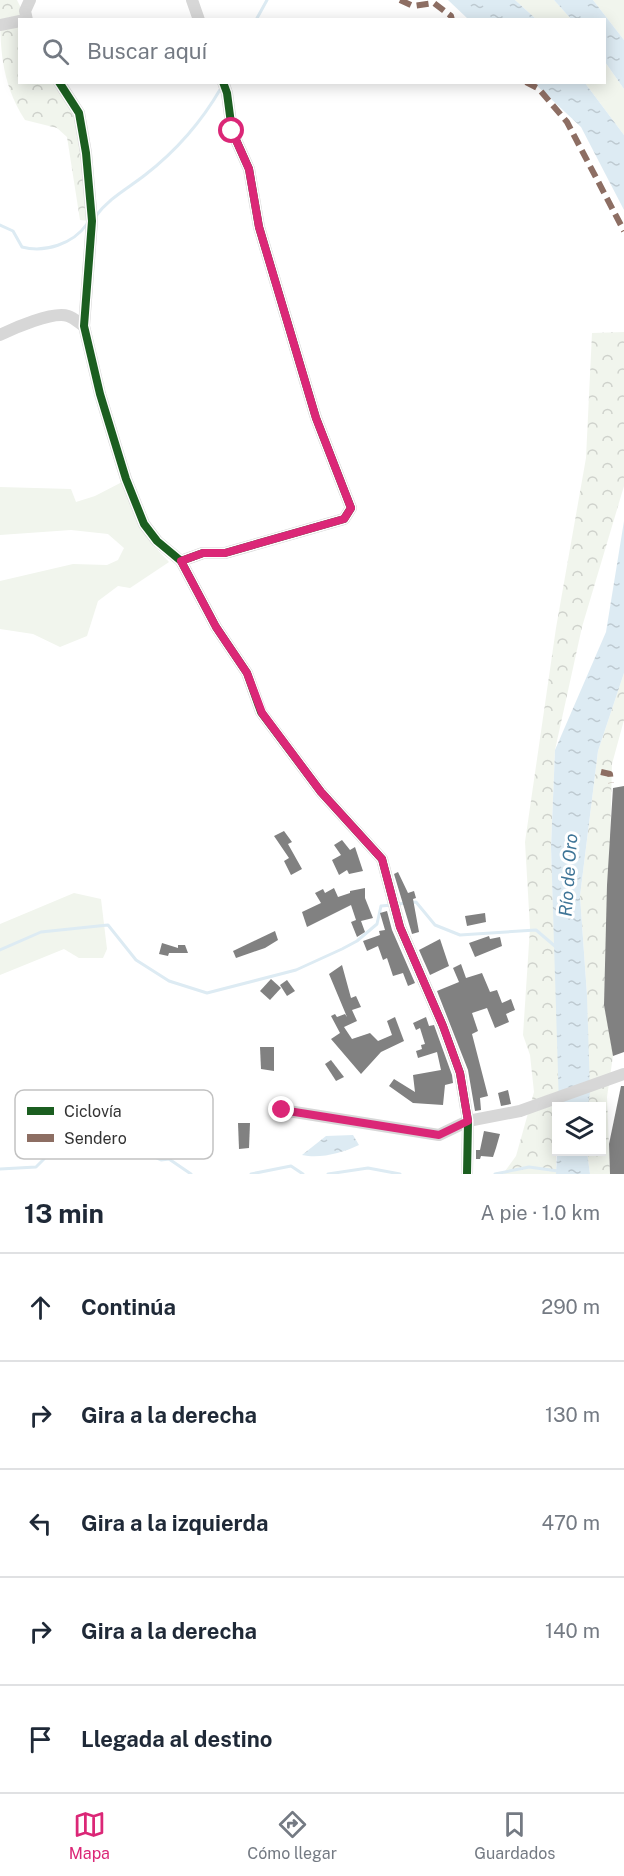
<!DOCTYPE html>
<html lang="es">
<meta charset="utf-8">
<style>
:root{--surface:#fff;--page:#f2f2f3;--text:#1f2937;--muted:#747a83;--line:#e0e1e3;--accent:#db2777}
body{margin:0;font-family:"Public Sans",sans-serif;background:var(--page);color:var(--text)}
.controls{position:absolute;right:18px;bottom:18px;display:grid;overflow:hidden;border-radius:0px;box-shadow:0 3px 15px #0003}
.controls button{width:54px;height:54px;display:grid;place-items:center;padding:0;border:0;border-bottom:2px solid var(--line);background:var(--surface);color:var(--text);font:30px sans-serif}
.stop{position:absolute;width:18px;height:18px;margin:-14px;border:4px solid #db2777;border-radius:50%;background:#fff}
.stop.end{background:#db2777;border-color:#fff;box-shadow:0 2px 6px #0008}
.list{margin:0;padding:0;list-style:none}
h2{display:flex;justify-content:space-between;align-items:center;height:78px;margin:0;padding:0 24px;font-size:26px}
h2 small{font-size:20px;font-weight:400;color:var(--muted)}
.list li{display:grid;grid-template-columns:39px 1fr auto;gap:18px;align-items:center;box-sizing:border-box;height:108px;padding:0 24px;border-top:2px solid var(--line)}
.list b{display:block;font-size:22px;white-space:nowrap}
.list em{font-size:20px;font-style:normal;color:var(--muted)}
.icon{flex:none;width:33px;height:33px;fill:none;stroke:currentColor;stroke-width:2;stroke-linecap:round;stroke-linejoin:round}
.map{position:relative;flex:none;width:624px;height:1174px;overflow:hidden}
.search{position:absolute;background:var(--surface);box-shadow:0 3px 15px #0003;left:18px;right:18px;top:18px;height:66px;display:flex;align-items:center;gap:15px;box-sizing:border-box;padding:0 21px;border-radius:0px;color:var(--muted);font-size:22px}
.sheet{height:618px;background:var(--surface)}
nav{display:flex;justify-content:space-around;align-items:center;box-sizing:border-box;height:84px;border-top:2px solid var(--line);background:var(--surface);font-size:16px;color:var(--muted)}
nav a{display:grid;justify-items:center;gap:3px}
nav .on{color:var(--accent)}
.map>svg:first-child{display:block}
.grass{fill:#f1f5ed}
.forest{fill:url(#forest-crowns)}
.water{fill:url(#water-ripples)}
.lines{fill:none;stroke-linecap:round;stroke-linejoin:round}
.stream{stroke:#ddebf3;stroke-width:3}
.building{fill:#818181}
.minor{stroke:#d7d7d7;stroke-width:12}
.quiet{stroke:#8d6e63;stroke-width:6;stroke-dasharray:12 6;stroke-linecap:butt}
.cycleway-casing{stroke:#fff;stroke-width:11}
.cycleway{stroke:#1b5e20;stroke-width:8}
.route{stroke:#db2777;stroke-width:8}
.labels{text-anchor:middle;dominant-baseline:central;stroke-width:6;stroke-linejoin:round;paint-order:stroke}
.water-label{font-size:18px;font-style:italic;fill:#3f7597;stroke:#fff}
.key{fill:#fff;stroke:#c2c2c2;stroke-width:1.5}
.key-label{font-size:16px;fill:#333}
</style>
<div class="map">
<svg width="624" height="1174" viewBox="0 0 624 1174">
<defs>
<pattern id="forest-crowns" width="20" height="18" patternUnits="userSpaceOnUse" patternTransform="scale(1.5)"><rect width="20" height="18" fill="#f1f5ed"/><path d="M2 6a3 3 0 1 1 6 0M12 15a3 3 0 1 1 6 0" fill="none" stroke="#cfd2cc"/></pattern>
<pattern id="water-ripples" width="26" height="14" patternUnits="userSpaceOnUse" patternTransform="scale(1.5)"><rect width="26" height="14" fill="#ddebf3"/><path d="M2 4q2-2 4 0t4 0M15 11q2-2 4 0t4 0" fill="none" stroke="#becad1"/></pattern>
</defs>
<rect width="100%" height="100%" fill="#fff"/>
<!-- grass -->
<g class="grass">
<path d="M 515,0 L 554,0 L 571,19 L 536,19 Z"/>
<path d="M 592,0 L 624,0 L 624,40 L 593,0 Z"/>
<path d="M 605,62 L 624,89 L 624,135 L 585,83 L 604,82 Z"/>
<path d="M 126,480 L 152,544 L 169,562 L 130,588 L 118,586 L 98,601 L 87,636 L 60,647 L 33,634 L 0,629 L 0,581 L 73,564 L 107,565 L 118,560 L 124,548 L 108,534 L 71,530 L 0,535 L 0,487 L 71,489 L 76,502 L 95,496 Z"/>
<path d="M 74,893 L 101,899 L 107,949 L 103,958 L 79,958 L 64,949 L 0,975 L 0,924 Z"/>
</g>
<!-- forest -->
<g class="forest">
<path d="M 0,0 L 17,0 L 22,10 L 20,20 L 20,82 L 58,83 L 76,113 L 89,221 L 80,220 L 67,137 L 57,128 L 25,120 C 0,81 0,45 0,0 Z"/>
<path d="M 624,332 L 624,486 L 582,627 L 555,750 L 551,847 L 560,1098 L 559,1106 L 556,1106 L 556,1174 L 503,1174 L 516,1156 L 534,1092 L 530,1055 L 523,1035 L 530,928 L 525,842 L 556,628 L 586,458 L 592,333 Z"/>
<path d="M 624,673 L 624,720 L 612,764 L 610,844 L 613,1056 L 607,1097 L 610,1174 L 590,1174 L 587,1152 L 602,1152 L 602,1106 L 588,1106 L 587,995 L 580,896 L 598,751 Z"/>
</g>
<!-- water -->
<g class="water">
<path d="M 448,0 L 515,0 L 536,19 L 468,19 Z"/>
<path d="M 554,0 L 593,0 L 624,40 L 624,89 L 605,62 L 604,20 L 571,19 Z"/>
<path d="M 534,83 L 585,83 L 624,135 L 624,210 L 581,127 Z"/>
<path d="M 624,521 L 624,673 L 598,751 L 580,896 L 587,995 L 590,1092 L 588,1106 L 559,1106 L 551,847 L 555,750 L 606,632 Z"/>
<path d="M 353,1135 L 359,1145 C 342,1153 320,1159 302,1155 L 326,1136 Z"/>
<path d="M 557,1152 L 587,1152 L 590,1174 L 556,1174 Z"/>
</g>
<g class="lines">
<!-- stream -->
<g class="stream">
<path d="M 256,20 L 267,0"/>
<path d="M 95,217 C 109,198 127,189 145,175 C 176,151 202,121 221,88"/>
<path d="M 0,225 L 13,231 L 22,247 C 45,253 73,244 87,224"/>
<path d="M 398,904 L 416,902 L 435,925 L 460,935 L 536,930 L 556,947"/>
<path d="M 0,950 L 41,932 L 108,925 L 136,960 L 169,981 L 207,993 L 296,970 L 342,949 L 357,941 L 377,924 L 381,906 L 392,905"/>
<path d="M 0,1169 L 36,1167 L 49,1154 L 71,1148 L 116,1153 L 132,1147 L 161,1160 L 169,1159 L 191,1174"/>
<path d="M 251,1174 L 291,1166 L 303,1174"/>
<path d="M 328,1174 L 368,1168 L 400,1174"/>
<path d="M 495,1174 L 529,1167 L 558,1171"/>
</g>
</g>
<!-- building -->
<g class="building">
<path d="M 624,786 L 624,1052 L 613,1056 L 604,1005 L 607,885 L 613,788 Z"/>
<path d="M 284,831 L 292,842 L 288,844 L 302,869 L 291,875 L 284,861 L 289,858 L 274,836 Z"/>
<path d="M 342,840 L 350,850 L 355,847 L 363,871 L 349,874 L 347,870 L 339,875 L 332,860 L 341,855 L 334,845 Z"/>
<path d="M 398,872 L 408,893 L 414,891 L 416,898 L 413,899 L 419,932 L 412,934 L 394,874 Z"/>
<path d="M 334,888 L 338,897 L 350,893 L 350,891 L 365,888 L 365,898 L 373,918 L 361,921 L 365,932 L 357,937 L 351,922 L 356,920 L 351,905 L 307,927 L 302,912 L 321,903 L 315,893 L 323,889 L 325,893 Z"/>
<path d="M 387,911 L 392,930 L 415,983 L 408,986 L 403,973 L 393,976 L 387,958 L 383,960 L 378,946 L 367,951 L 363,941 L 380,935 L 379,931 L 385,930 L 380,913 Z"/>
<path d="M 485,913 L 486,922 L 467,926 L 465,916 Z"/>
<path d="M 275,931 L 278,940 L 265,948 L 236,958 L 233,951 Z"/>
<path d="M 489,936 L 490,939 L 500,937 L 502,946 L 475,957 L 469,943 Z"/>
<path d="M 440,939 L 449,966 L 430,975 L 419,950 Z"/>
<path d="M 162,943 L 178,948 L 178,945 L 185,945 L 188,953 L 169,953 L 168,956 L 159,954 Z"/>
<path d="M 461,964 L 466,978 L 482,973 L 490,992 L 497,990 L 502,1003 L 511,999 L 515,1010 L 506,1014 L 509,1022 L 495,1028 L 487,1008 L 472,1013 L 478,1031 L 472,1034 L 488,1096 L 480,1098 L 481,1110 L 475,1111 L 468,1070 L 437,991 L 459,982 L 453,968 Z"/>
<path d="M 342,965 L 351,998 L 356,996 L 361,1007 L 352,1010 L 357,1021 L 344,1027 L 352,1039 L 370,1033 L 378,1041 L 392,1035 L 387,1021 L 395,1017 L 404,1041 L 381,1052 L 361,1074 L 331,1039 L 340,1033 L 331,1016 L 335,1014 L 337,1017 L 345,1014 L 347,1017 L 329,974 Z"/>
<path d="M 271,979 L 281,988 L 270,1000 L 260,991 Z"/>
<path d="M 287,980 L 295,991 L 287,996 L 280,985 Z"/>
<path d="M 426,1017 L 429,1026 L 434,1025 L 452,1075 L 453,1083 L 445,1085 L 443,1105 L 413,1103 L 389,1086 L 394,1079 L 415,1092 L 413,1075 L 441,1070 L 437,1052 L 418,1058 L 416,1051 L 422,1049 L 421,1045 L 425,1044 L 420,1028 L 416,1030 L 413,1023 Z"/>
<path d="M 260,1047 L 274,1047 L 274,1071 L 261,1069 Z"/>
<path d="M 331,1060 L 344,1077 L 336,1081 L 325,1064 Z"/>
<path d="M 621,1086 L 624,1086 L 624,1174 L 610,1174 L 609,1144 Z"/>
<path d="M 508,1090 L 511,1104 L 501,1106 L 498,1093 Z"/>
<path d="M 238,1123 L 250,1123 L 249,1148 L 239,1149 Z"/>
<path d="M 484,1131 L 500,1134 L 496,1148 L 493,1157 L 481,1156 L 480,1159 L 476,1159 L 476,1150 L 480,1150 Z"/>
</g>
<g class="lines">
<!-- minor -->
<g class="minor">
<path d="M 192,0 L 199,20"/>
<path d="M 27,20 L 25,11 L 30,0"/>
<path d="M 0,25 L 20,21"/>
<path d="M 59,82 L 79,113 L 86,153 L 92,221 L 84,326 L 100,394 L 126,479 L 144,524 L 157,541 L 181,561 L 216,627 L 247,673 L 261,712 L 321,792 L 382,859 L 400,927 L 443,1026 L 460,1073 L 468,1121 L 467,1174"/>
<path d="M 0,335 C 14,328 53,311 68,316 C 74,318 79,323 84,326"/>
<path d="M 181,561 L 203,553 L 225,553 L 344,519 L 351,508 L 316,418 L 259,227 L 249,169 L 232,131 L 227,93 L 223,82"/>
<path d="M 282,1110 L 439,1135 L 468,1121 L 520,1111 L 624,1074"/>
</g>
<!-- quiet -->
<g class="quiet">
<path d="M 400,0 L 413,6 L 434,3 L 451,16 L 452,20"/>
<path d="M 526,82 L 539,89 L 567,122 L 624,231"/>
<path d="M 601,772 L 610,774 L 611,783"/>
</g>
<!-- cycleway casing -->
<g class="cycleway-casing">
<g id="cycleway">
<path d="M 59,82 L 79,113 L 86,153 L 92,221 L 84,326 L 100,394 L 126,479 L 144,524 L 157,541 L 181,561 L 216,627 L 247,673 L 261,712 L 321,792 L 382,859 L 400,927 L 443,1026 L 460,1073 L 468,1121 L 467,1174"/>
<path d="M 181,561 L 203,553 L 225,553 L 344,519 L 351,508 L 316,418 L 259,227 L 249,169 L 232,131 L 227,93 L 223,82"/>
</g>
</g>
<!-- cycleway -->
<use href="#cycleway" class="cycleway"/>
</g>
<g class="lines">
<!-- route -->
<path class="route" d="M 232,131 L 249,169 L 259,227 L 316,418 L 351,508 L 344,519 L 225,553 L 203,553 L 181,561 L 216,627 L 247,673 L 262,713 L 321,792 L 382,859 L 400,927 L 443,1026 L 460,1073 L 468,1121 L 439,1135 L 282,1110"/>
</g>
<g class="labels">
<!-- water labels -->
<g class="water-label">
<text transform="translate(568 875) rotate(-86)">Río de Oro</text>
</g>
</g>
<!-- legend -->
<rect x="15" y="1090" width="198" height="69" rx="9" class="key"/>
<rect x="27" y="1107" width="27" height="8" fill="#1b5e20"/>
<rect x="27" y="1134" width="27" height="8" fill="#8d6e63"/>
<g class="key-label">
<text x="64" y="1117">Ciclovía</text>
<text x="64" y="1144">Sendero</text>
</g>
</svg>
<div class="controls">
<button><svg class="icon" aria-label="layers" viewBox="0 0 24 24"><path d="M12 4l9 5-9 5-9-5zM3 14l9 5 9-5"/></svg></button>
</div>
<div class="stop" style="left:232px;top:131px"></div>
<div class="stop end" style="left:282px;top:1110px"></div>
<div class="search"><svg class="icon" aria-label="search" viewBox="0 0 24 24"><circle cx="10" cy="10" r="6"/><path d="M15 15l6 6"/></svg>Buscar aquí</div>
</div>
<section class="sheet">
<h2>13 min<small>A pie · 1.0 km</small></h2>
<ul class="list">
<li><svg class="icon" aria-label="ahead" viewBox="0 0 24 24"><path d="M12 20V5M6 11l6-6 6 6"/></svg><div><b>Continúa</b></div><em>290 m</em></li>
<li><svg class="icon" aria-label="right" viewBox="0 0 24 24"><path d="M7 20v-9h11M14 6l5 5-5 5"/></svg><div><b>Gira a la derecha</b></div><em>130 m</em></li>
<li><svg class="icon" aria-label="left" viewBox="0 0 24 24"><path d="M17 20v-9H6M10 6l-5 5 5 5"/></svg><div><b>Gira a la izquierda</b></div><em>470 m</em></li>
<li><svg class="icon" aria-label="right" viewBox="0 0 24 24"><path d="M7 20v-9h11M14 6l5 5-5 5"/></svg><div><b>Gira a la derecha</b></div><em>140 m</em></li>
<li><svg class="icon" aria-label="arrive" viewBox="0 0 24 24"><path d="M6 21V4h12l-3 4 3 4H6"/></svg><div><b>Llegada al destino</b></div></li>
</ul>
</section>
<nav>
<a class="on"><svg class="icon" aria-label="map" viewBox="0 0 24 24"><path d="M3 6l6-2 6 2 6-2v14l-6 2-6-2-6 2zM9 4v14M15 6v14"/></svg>Mapa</a>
<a><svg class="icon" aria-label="directions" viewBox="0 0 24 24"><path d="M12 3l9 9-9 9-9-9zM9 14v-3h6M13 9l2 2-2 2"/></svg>Cómo llegar</a>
<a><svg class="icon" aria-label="saved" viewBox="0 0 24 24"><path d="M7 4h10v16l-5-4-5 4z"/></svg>Guardados</a>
</nav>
